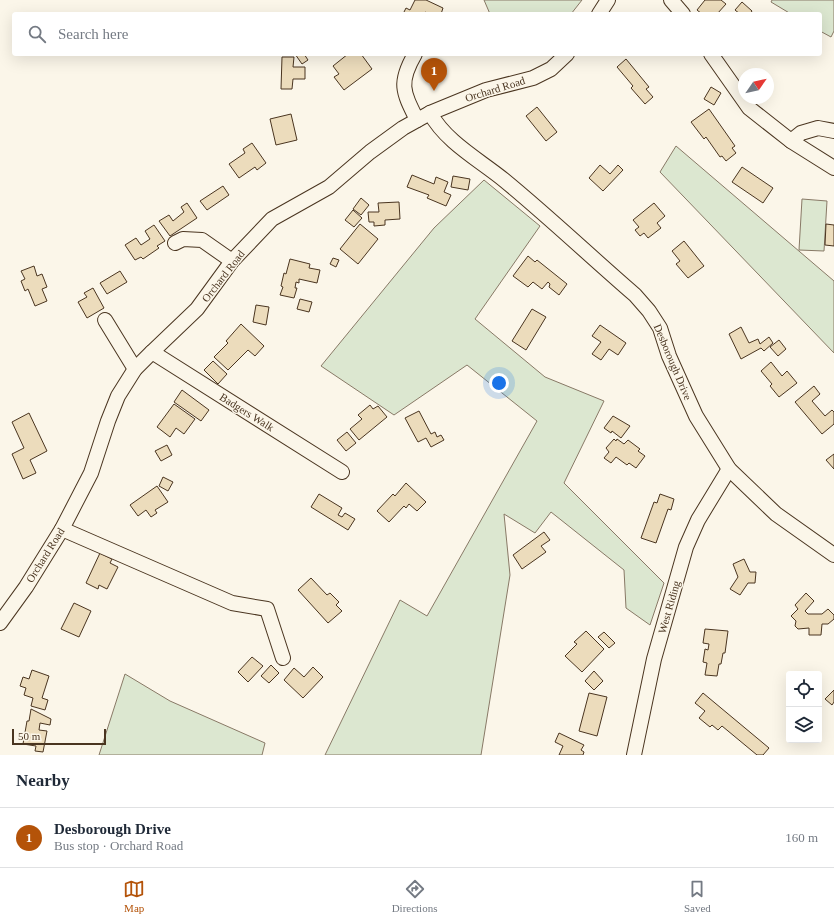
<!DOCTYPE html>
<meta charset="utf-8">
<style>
:root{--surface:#fff;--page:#f2f2f3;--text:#1f2937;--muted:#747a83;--line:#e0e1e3;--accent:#b45309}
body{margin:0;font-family:"Times New Roman",serif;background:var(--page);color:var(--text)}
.controls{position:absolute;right:12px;bottom:12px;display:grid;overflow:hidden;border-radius:4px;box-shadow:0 4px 16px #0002}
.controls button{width:36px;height:36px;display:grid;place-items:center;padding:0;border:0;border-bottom:1px solid var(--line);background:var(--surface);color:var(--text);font:20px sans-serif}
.compass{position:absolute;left:738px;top:68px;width:36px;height:36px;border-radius:50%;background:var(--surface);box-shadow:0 4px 16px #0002;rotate:56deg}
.scale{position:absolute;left:12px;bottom:10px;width:94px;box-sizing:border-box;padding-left:4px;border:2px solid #4a3520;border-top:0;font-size:11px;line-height:14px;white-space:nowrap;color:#4a3520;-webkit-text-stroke:3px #fbf6e9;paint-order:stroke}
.you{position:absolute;left:499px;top:383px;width:14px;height:14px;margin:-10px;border:3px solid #fff;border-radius:50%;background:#1a73e8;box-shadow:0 0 0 6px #1a73e833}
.badge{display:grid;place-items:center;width:26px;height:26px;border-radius:50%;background:var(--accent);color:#fff;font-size:13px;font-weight:700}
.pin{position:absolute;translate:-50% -33px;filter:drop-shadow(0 1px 2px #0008)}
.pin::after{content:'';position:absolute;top:21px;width:14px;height:12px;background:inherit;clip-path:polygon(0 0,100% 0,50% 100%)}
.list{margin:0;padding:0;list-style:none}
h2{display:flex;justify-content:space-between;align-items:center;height:52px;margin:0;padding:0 16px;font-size:17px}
h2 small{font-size:13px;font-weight:400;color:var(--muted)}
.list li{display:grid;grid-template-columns:26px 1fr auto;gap:12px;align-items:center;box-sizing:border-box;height:60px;padding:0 16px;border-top:1px solid var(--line)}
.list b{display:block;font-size:15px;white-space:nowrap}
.list p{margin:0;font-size:13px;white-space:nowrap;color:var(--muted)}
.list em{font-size:13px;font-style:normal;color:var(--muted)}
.icon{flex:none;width:22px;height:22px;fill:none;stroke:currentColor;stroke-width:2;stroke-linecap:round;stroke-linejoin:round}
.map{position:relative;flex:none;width:834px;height:755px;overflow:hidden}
.search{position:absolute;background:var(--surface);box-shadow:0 4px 16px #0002;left:12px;right:12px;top:12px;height:44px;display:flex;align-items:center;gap:10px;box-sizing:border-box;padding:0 14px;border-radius:4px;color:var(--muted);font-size:15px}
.sheet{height:112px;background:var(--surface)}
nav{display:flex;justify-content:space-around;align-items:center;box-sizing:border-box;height:56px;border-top:1px solid var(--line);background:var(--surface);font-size:11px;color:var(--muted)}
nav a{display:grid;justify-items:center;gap:2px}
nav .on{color:var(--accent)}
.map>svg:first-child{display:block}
.green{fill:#dce7d0;stroke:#887966}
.building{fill:#ecdcbc;stroke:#4a3520}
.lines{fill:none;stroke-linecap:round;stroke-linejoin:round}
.minor-casing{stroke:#4a3520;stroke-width:16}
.minor{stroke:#fbf6e9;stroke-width:14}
.labels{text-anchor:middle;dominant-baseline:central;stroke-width:3;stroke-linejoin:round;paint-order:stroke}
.street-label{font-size:11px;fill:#4a3520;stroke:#fbf6e9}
</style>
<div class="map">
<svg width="834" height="755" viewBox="0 0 834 755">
<rect width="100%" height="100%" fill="#fbf6e9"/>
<!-- green -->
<g class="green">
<path d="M 484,0 L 582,0 L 571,14 L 490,14 Z"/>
<path d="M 772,0 L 834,0 L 834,31 L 831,37 L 820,31 L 820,14 L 791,14 L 771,2 Z"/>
<path d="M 676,146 L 834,281 L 834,353 L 660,172 Z"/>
<path d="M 484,180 L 540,226 L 475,319 L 545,377 L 604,401 L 564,483 L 664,583 L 650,625 L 626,608 L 624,570 L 551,512 L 535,533 L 504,514 L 510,575 L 481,755 L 325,755 L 400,600 L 427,616 L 537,421 L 467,365 L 394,415 L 321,366 L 434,228 Z"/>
<path d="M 802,199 L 827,201 L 824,251 L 799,250 Z"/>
<path d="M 125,674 L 170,701 L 265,743 L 262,755 L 99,755 Z"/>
</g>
<!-- building -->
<g class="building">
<path d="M 415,0 L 426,0 L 443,8 L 441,14 L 429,14 L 425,12 L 423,14 L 403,14 L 406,8 L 410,10 Z"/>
<path d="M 705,0 L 721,0 L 726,4 L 717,14 L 702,14 L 697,10 Z"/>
<path d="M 742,2 L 752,11 L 750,14 L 740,14 L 735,10 Z"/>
<path d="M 295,54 L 304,54 L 308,60 L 302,64 Z"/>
<path d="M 348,54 L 361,54 L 372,69 L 344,90 L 334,77 L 339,74 L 333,66 Z"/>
<path d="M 282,57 L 294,57 L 293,67 L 305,67 L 305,79 L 293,79 L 292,89 L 281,89 Z"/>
<path d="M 626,59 L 649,87 L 646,89 L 653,97 L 645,104 L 631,88 L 633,86 L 617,67 Z"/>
<path d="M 711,87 L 721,93 L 714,105 L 704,99 Z"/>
<path d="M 537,107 L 557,132 L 546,141 L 526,116 Z"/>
<path d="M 709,109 L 735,146 L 732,148 L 736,153 L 726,161 L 722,156 L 720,157 L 706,137 L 704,139 L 691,122 Z"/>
<path d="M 291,114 L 297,140 L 276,145 L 270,119 Z"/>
<path d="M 252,143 L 266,163 L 257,170 L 255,167 L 239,178 L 229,164 L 245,153 L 243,149 Z"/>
<path d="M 600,165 L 610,174 L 618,165 L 623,170 L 603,191 L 589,178 Z"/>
<path d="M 742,167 L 773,188 L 763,203 L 732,182 Z"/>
<path d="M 412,175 L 434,184 L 436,177 L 448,182 L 444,192 L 451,195 L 446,206 L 427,198 L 429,195 L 407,187 Z"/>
<path d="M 453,176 L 470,179 L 468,190 L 451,187 Z"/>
<path d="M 223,186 L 229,195 L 207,210 L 200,201 Z"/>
<path d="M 361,198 L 369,205 L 361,215 L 353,209 Z"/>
<path d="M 399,202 L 400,219 L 385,220 L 385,225 L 374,226 L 374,222 L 369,222 L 368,212 L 379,212 L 378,203 Z"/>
<path d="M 187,203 L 197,218 L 170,236 L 159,221 L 169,215 L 173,221 L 184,212 L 181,207 Z"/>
<path d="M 654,203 L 665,216 L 657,223 L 661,228 L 648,238 L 644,233 L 640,236 L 635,230 L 639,227 L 633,220 Z"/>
<path d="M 353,210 L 362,218 L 354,227 L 345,220 Z"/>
<path d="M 360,224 L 378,239 L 358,264 L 340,249 Z"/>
<path d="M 826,224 L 834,225 L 834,246 L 825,245 Z"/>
<path d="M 154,225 L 165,241 L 157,246 L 159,248 L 143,259 L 141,257 L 135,260 L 125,245 L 136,238 L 141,245 L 150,239 L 145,231 Z"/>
<path d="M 684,241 L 704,266 L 688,278 L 676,264 L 680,261 L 672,251 Z"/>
<path d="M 528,256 L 535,262 L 537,260 L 567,284 L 559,295 L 549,287 L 550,284 L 548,282 L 542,289 L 533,282 L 528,287 L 513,276 Z"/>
<path d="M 333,258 L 339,260 L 336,267 L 330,264 Z"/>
<path d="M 290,259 L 310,264 L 309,268 L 320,270 L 317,283 L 299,279 L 299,283 L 296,282 L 295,288 L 297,288 L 294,298 L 280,295 L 283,287 L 281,286 L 284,273 L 286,274 Z"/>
<path d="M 34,266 L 37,276 L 42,274 L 47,287 L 42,289 L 47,301 L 35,306 L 28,289 L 25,291 L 21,281 L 25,279 L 21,271 Z"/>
<path d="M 120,271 L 127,282 L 107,294 L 100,283 Z"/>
<path d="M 93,288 L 104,308 L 87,318 L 78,302 L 87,297 L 84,293 Z"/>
<path d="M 300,299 L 312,302 L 309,312 L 297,309 Z"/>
<path d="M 256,305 L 269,307 L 266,325 L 253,322 Z"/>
<path d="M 532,309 L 546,317 L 526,350 L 512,341 Z"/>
<path d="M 241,324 L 264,346 L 255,356 L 248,350 L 228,370 L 214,357 L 228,343 L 226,341 Z"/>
<path d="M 600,325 L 626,343 L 618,355 L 609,349 L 601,360 L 592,354 L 601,342 L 592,336 Z"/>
<path d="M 741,327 L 749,343 L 758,339 L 760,344 L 769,337 L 773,343 L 764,351 L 761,348 L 741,359 L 729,334 Z"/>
<path d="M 779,340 L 786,349 L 778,356 L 770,347 Z"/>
<path d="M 213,361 L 227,374 L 218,384 L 204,370 Z"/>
<path d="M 771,362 L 782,376 L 787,371 L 797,383 L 779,397 L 770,386 L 772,384 L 761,371 Z"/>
<path d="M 814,386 L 820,394 L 812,401 L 825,416 L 832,410 L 834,412 L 834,424 L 822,434 L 795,402 Z"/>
<path d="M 182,390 L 209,410 L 201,421 L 174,402 Z"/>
<path d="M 174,404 L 195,419 L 184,434 L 176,428 L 170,437 L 157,427 Z"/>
<path d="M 370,405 L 373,409 L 378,406 L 387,417 L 359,440 L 350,429 L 362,419 L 358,415 Z"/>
<path d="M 419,411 L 431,434 L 435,432 L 437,437 L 441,435 L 444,440 L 431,447 L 426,438 L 418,442 L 405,418 Z"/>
<path d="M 29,413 L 47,451 L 30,460 L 36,473 L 23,479 L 12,454 L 24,448 L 12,422 Z"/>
<path d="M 613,416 L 630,426 L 621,438 L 612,431 L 611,433 L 604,428 Z"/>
<path d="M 347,432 L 356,443 L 346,451 L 337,440 Z"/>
<path d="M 614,439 L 616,441 L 617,439 L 624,444 L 628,440 L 640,449 L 638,451 L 645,456 L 636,468 L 629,463 L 627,465 L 616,457 L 611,463 L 604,458 L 609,452 L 606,448 Z"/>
<path d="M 167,445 L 172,455 L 161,461 L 155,451 Z"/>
<path d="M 834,454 L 834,469 L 826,460 Z"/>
<path d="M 163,477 L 173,482 L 168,491 L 159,486 Z"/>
<path d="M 406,483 L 426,502 L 417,511 L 409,504 L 406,508 L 404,506 L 389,522 L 377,511 L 393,494 L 395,496 Z"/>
<path d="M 157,486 L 168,502 L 155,510 L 157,513 L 151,517 L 146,510 L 138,516 L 130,505 Z"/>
<path d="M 319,494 L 342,508 L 338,515 L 342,517 L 345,513 L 355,519 L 348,530 L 311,507 Z"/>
<path d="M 660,494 L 674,499 L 671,510 L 668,509 L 656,543 L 641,538 L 654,502 L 657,503 Z"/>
<path d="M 544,532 L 550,540 L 541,546 L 546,552 L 522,569 L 513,555 Z"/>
<path d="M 100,553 L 112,559 L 110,563 L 118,567 L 107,589 L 99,585 L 98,589 L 86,583 Z"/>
<path d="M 744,559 L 750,572 L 756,572 L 755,583 L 748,583 L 740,595 L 730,589 L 738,577 L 733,564 Z"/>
<path d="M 311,578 L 327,595 L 330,593 L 339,602 L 336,605 L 342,611 L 328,623 L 298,590 Z"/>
<path d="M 806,593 L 814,601 L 805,611 L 808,614 L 822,614 L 828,609 L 834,615 L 834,619 L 828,624 L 822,624 L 821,635 L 809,635 L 809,628 L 798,629 L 795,626 L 796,621 L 791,616 L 798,609 L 795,605 Z"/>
<path d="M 74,603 L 91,611 L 79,637 L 61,629 Z"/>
<path d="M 705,629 L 728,631 L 725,653 L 723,653 L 721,664 L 719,664 L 717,676 L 705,675 L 707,663 L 703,662 L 705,649 L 708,650 L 709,644 L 703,643 Z"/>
<path d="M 586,631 L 604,649 L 582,672 L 565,656 L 577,644 L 574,642 Z"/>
<path d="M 604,632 L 615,643 L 609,648 L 598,637 Z"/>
<path d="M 252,657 L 263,666 L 248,682 L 238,672 Z"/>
<path d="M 271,665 L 279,673 L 269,683 L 261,676 Z"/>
<path d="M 313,667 L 323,677 L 303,698 L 284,680 L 294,668 L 304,677 Z"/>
<path d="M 32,670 L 49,676 L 42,698 L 48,700 L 45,710 L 31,706 L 33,698 L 24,695 L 26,688 L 20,686 L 23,677 L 29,679 Z"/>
<path d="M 594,671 L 603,681 L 594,690 L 585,681 Z"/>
<path d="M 834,690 L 834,702 L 832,705 L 825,699 Z"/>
<path d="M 589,693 L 607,697 L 597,736 L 579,731 Z"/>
<path d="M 703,693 L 769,748 L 763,755 L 757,755 L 722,726 L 718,730 L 712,725 L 710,727 L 699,718 L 705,711 L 695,703 Z"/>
<path d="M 31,709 L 51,719 L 50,725 L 40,723 L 39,730 L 47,731 L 43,752 L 35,751 L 36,746 L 23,744 L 27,721 L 29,721 Z"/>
<path d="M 559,733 L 584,745 L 581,750 L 584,752 L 583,755 L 559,755 L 563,746 L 555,742 Z"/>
</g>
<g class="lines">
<!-- minor casing -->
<g class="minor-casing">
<g id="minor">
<path d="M 671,0 L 683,14"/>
<path d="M 599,14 L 608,0"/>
<path d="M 415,54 C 398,83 403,92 417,120"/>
<path d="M 711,54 L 749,108 L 791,141 L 834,168"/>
<path d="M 430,113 C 446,142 478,159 504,180 C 549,217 591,257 635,295 L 649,311 L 660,328 L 669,356 L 696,416 L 729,469 L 776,514 L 834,555"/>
<path d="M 791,141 L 801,133 L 818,128 L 834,131"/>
<path d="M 175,243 L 183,239 L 202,240 L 232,261"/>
<path d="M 105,320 L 135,369"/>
<path d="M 152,352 L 342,472"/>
<path d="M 62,529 L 232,603 L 267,609 L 283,658"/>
<path d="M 0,623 L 26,587 L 62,529 L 91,473 L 108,421 L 118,396 L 135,369 L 152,352 L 197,309 L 232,261 L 272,219 L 329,187 L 370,152 L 403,128 L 430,113 L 486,90 L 533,78 L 551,69 L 567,54"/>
<path d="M 634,755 L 654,659 L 686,547 L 698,520 L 729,469"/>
</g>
</g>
<!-- minor -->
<use href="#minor" class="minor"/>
</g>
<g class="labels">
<!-- street labels -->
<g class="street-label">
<text transform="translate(495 89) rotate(-17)">Orchard Road</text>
<text transform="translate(223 276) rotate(-52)">Orchard Road</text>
<text transform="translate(673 362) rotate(67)">Desborough Drive</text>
<text transform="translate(247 412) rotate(32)">Badgers Walk</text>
<text transform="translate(45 555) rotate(-58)">Orchard Road</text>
<text transform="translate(669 607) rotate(-74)">West Riding</text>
</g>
</g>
</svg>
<div class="controls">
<button><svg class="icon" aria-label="locate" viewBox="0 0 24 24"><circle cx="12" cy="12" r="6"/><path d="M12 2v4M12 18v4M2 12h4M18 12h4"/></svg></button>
<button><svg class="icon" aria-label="layers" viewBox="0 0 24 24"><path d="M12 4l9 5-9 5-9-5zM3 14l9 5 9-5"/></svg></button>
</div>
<svg class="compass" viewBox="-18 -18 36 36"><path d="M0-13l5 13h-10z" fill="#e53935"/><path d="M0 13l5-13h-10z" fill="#747a83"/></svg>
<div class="scale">50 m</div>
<div class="you"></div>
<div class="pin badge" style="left:434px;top:91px">1</div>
<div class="search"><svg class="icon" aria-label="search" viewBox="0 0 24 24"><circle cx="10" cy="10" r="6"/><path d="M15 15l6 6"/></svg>Search here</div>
</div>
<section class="sheet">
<h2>Nearby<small></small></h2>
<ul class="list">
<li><span class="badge">1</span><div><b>Desborough Drive</b><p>Bus stop · Orchard Road</p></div><em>160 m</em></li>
</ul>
</section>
<nav>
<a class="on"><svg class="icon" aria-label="map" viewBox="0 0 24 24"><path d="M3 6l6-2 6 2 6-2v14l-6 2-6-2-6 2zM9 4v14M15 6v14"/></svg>Map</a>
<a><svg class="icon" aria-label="directions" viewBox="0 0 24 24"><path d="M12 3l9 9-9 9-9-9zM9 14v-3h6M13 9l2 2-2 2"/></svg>Directions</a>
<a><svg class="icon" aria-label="saved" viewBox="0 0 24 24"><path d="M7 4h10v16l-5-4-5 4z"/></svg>Saved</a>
</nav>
